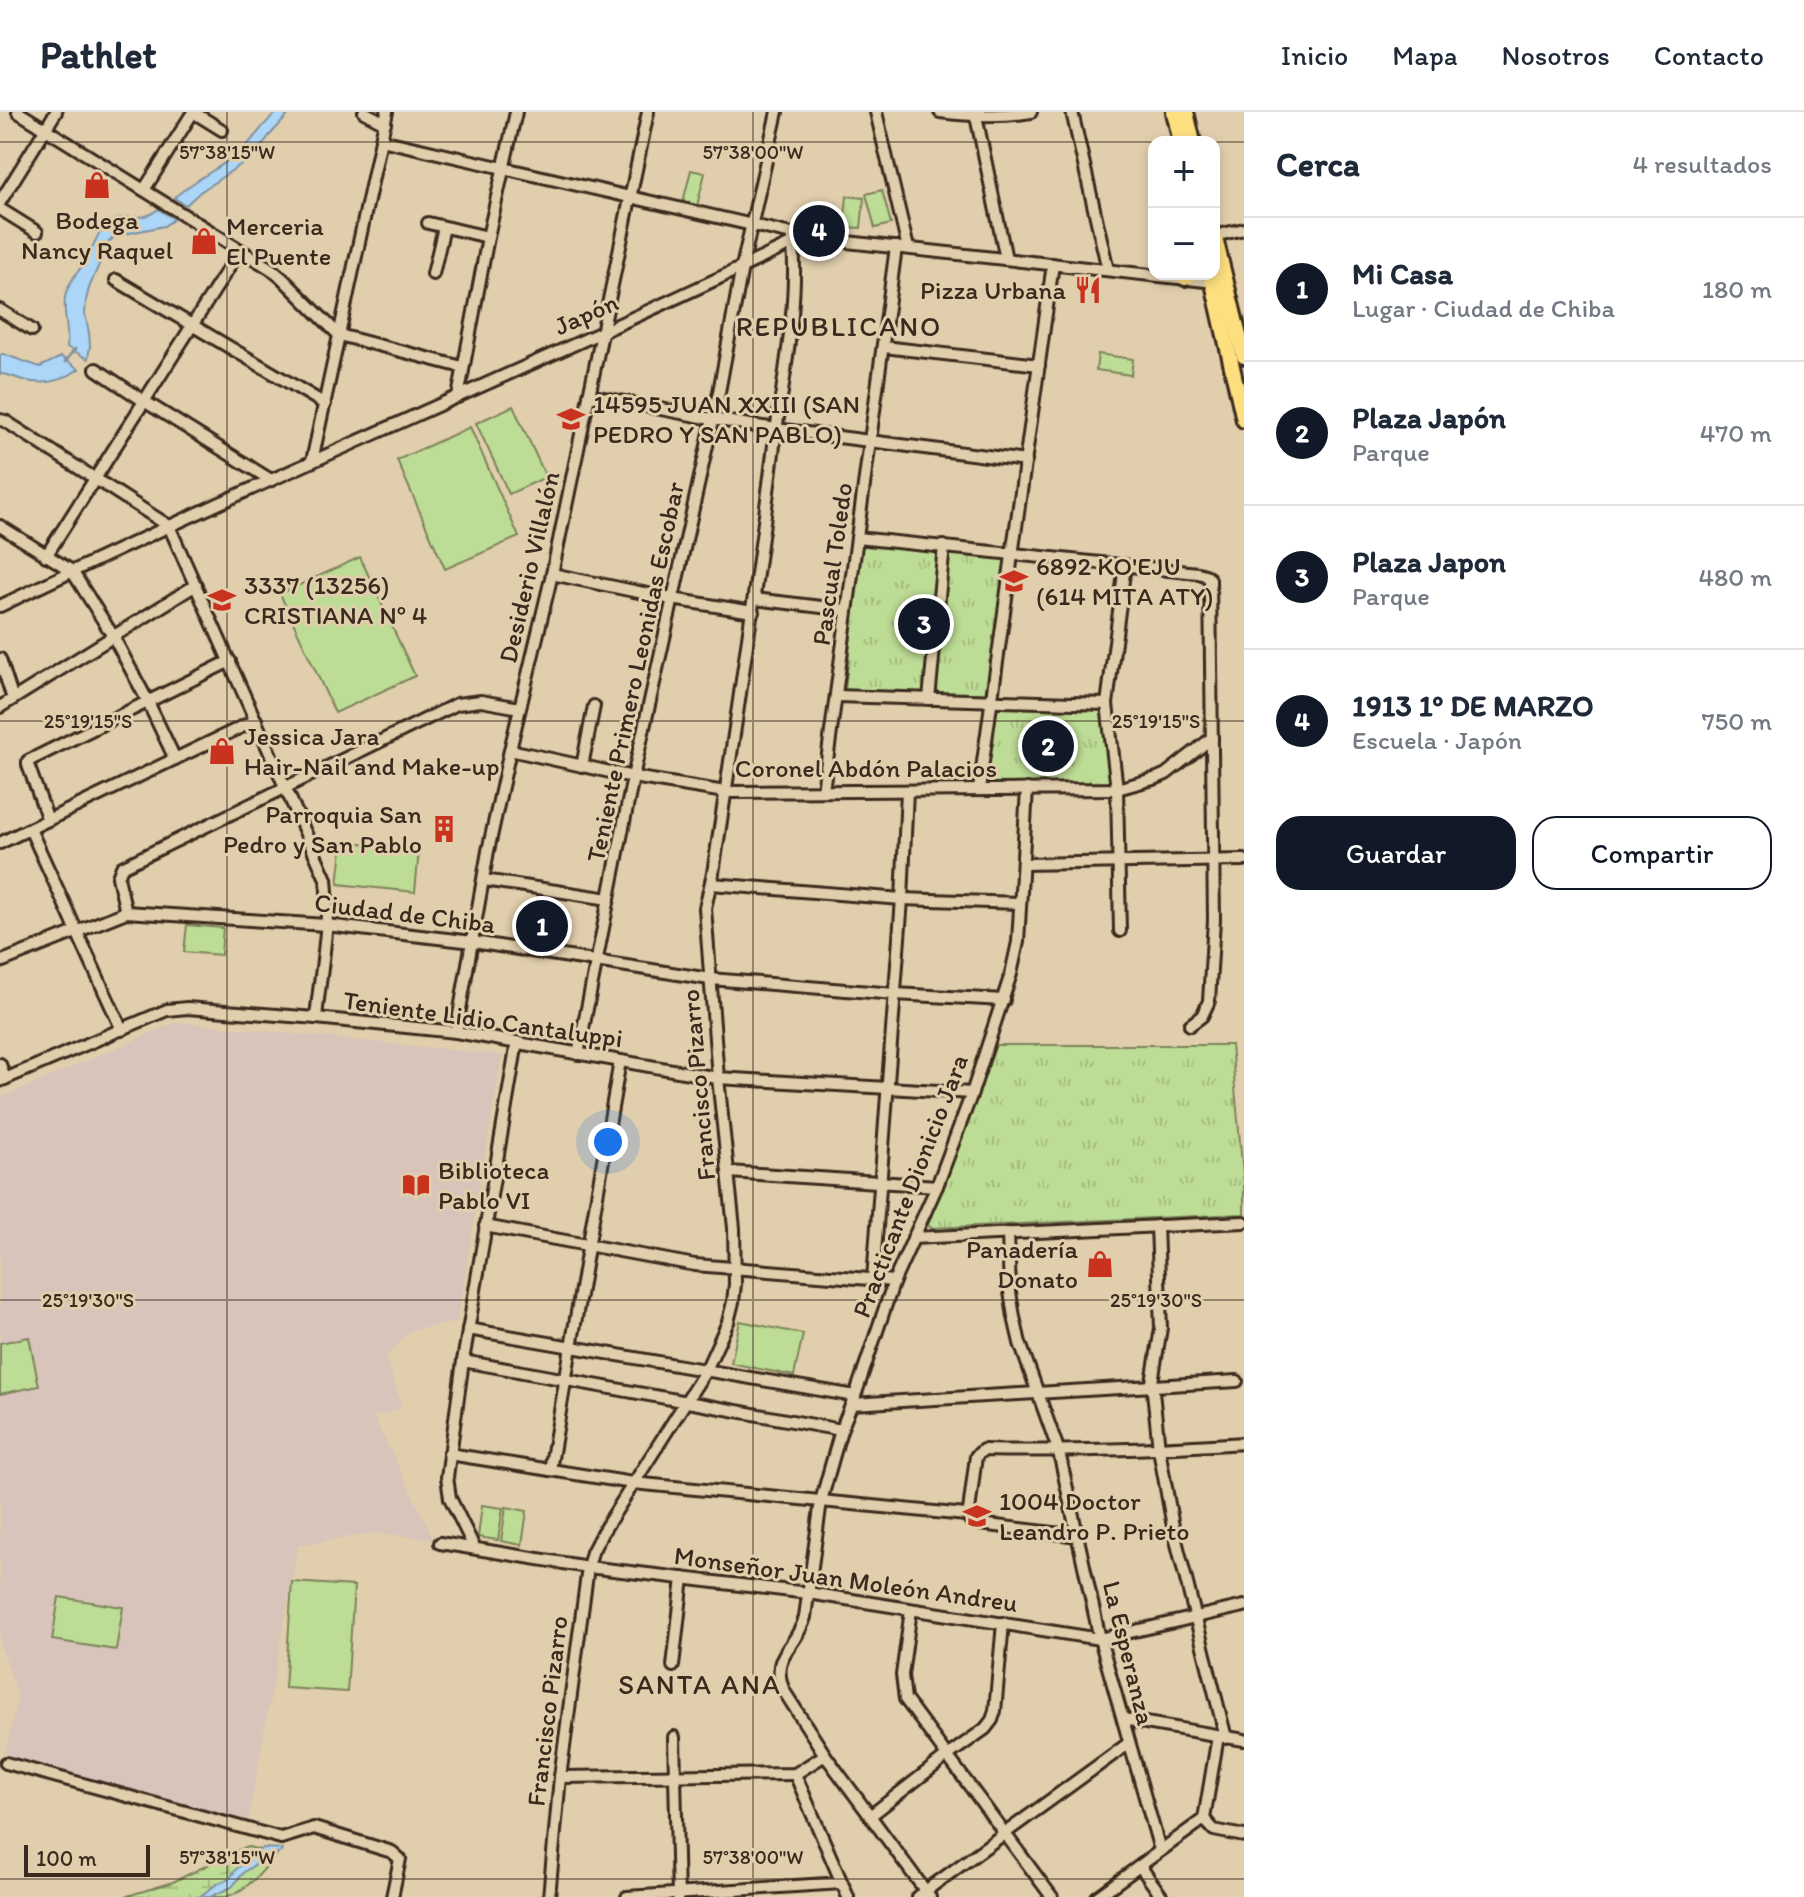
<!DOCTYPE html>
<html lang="es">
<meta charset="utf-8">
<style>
:root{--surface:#fff;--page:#f2f2f3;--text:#1f2937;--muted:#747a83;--line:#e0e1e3;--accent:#111827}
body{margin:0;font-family:Itim,sans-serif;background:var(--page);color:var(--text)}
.controls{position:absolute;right:24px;top:24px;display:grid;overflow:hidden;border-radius:16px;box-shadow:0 4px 12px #0003}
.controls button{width:72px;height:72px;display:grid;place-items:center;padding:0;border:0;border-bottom:2px solid var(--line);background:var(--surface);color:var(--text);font:40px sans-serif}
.scale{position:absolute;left:24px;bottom:20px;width:126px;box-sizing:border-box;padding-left:8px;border:4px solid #3b2a1e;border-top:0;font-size:22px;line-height:28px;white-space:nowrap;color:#3b2a1e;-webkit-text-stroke:6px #e0ceac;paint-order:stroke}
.you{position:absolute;left:608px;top:1030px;width:28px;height:28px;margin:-20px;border:6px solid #fff;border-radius:50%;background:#1a73e8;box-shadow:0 0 0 12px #1a73e833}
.badge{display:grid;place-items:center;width:52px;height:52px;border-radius:50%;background:var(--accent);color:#fff;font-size:26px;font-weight:700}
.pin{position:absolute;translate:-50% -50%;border:4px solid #fff;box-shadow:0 2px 8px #0006}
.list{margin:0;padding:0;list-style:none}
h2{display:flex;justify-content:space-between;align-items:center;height:104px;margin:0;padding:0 32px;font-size:34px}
h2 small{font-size:26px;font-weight:400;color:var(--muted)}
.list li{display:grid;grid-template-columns:52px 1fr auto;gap:24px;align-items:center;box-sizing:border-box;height:144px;padding:0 32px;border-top:2px solid var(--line)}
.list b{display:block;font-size:30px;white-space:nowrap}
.list p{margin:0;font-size:26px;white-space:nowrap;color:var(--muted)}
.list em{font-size:26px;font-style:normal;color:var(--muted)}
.actions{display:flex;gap:16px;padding:24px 32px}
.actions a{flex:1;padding:18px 0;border:2px solid var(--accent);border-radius:24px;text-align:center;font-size:28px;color:var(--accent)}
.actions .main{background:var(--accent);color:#fff}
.map{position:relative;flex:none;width:1244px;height:1785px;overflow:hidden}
header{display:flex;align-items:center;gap:48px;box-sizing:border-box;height:112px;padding:0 40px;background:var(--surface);border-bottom:2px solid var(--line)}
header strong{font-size:38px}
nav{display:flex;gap:44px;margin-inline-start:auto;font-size:28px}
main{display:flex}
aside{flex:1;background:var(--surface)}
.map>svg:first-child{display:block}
.built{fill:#d8c4ba}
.grass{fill:url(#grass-tufts);stroke:#7c835a;stroke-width:2}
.wetland{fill:url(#wetland-marsh);stroke:#7c835a;stroke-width:2}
.pitch{fill:#bddc95;stroke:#7c835a;stroke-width:2}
.water{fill:#acd6f7;stroke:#7f91a0;stroke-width:2}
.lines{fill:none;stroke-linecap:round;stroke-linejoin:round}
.stream{stroke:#7f91a0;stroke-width:3}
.minor-casing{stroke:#3b2a1e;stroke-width:16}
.major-casing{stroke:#3b2a1e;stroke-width:20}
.minor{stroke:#e0ceac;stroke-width:10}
.major{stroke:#fedf80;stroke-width:14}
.ticks{fill:none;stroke:#3b2a1e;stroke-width:2;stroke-opacity:0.45}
.labels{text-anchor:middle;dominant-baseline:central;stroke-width:6;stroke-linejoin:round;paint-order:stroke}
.poi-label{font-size:26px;fill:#3b2a1e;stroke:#e0ceac;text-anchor:start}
.street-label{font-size:26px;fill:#3b2a1e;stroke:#e0ceac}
.neighbourhood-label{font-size:28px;letter-spacing:2px;fill:#3b2a1e;stroke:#e0ceac}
.ticks-label{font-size:20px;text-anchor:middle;fill:#3b2a1e;stroke:#e0ceac;stroke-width:6;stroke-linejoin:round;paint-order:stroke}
</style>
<header>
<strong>Pathlet</strong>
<nav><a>Inicio</a><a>Mapa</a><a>Nosotros</a><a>Contacto</a></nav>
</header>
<main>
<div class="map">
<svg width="1244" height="1785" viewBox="0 0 1244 1785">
<defs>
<pattern id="grass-tufts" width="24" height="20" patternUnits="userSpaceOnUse" patternTransform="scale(2)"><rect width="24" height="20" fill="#bddc95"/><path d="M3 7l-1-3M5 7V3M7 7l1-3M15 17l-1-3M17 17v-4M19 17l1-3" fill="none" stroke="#a3bd80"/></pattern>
<pattern id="wetland-marsh" width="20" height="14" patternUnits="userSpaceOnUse" patternTransform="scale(2)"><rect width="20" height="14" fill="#bddc95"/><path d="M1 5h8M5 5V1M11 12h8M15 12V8" fill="none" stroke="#a3bd80"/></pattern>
</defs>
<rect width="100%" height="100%" fill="#e0ceac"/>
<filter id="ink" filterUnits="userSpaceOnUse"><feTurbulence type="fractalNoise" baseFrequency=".0125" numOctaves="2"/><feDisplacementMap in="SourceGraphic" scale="16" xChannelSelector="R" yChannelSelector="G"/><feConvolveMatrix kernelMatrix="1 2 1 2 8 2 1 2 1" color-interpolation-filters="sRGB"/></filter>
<g filter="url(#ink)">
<!-- built -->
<path class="built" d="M 177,910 L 502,943 L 457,1210 L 412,1218 L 386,1244 L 402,1296 L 374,1305 L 434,1427 L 375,1421 L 298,1433 L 247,1714 L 4,1647 L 18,1584 L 0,1532 L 0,986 Z"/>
<!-- grass -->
<g class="grass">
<path d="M 861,433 L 1007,445 L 986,582 L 845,578 Z"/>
<path d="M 996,592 L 1101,597 L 1110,671 L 986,673 Z"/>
<path d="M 996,933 L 1231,933 L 1244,1073 L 1244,1102 L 931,1116 L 928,1113 Z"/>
</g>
<!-- wetland -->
<path class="wetland" d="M 248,1735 L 277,1742 C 262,1760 249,1777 226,1785 L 124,1785 L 173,1770 L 238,1738 Z"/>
<!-- pitch -->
<g class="pitch">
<path d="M 691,58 L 705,61 L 697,94 L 683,90 Z"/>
<path d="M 882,78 L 891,112 L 875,116 L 866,82 Z"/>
<path d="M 847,84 L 864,86 L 861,116 L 844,115 Z"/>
<path d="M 1098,242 L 1133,247 L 1131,263 L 1096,258 Z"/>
<path d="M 513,294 L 546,365 L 509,382 L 476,311 Z"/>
<path d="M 470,315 L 519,425 L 445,457 L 397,348 Z"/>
<path d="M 360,445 L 415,564 L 335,601 L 280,482 Z"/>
<path d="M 343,729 L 419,738 L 415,780 L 338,772 Z"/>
<path d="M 187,813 L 223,816 L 221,843 L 184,840 Z"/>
<path d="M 740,1209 L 803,1222 L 794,1264 L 731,1251 Z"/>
<path d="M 29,1225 L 39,1274 L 0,1282 L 0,1231 Z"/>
<path d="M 482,1393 L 503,1396 L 498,1428 L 478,1425 Z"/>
<path d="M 506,1395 L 527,1399 L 522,1433 L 501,1429 Z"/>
<path d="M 292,1470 L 354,1474 L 347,1580 L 285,1576 Z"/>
<path d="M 59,1485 L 123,1495 L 116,1538 L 52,1528 Z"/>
</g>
<!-- water -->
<g class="water">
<path d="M 278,0 L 291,0 L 269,24 L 255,43 L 200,80 L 186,93 L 174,86 C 196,65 226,55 247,33 C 260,20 262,12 278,0 Z"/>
<path d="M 158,97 L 174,107 L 164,114 L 115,124 L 108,131 L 89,176 L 86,189 L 85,202 L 89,221 L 90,234 L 88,247 L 67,235 C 69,218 63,202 65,185 C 68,170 79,159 87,147 C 94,134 97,118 111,110 C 128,100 141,112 158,97 Z"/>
<path d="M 3,242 L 40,255 L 61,245 L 79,257 C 61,270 41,274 20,267 C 13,265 8,262 0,262 L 0,243 Z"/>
<path d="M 263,1736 L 282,1737 L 281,1740 L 269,1743 L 244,1760 L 232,1775 L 210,1785 L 199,1785 L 217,1772 L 229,1767 L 238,1755 L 244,1752 L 254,1742 Z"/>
</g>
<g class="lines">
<!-- stream -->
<path class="stream" d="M 65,250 L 75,237"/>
<!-- minor casing -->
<g class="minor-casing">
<g id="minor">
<path d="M 18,0 L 271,157 L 282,166 L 339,223 L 462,255"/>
<path d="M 193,0 L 222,18"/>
<path d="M 364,0 L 385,11"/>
<path d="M 876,0 L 908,136"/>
<path d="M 940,0 C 971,4 1000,5 1031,0"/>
<path d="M 1072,0 L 1108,158"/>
<path d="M 976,4 L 1006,147"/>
<path d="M 381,28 L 796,123"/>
<path d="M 144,78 L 193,0"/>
<path d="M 0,90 L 56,0"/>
<path d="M 0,97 L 37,120"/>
<path d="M 428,111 L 488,125"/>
<path d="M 1214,124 L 1244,117"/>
<path d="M 433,162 L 444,115"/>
<path d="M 116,168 L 325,292"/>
<path d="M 0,198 L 32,218"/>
<path d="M 884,235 L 1039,253"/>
<path d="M 96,257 L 144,289 L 271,368"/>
<path d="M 589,283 L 712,307 L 776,317 L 1026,349"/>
<path d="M 458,285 L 488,125 L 516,0"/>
<path d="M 0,308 L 5,309 L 169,414"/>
<path d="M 312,349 L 387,0"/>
<path d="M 0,414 L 72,459 L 113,524 L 147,588 L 175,647"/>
<path d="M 169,414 L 326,767 C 331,811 320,862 316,906"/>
<path d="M 857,426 L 1198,461 L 1205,463 L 1210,467 L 1214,808 L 1209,889 L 1202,904 L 1190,913"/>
<path d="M 46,444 L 240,138"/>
<path d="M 552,462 L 672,487 L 753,500"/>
<path d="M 754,487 L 847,498"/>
<path d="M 0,494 C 261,367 531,257 793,131 L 810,126 L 1215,170"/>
<path d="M 0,547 L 13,587"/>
<path d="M 836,584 L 1107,592"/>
<path d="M 929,587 L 944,434"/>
<path d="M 0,595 L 196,473"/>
<path d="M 510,638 L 633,665 L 725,680 L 1117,677 L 1157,666 L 1166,662 L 1212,626"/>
<path d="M 582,654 L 594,594"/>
<path d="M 979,678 L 1053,152"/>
<path d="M 823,679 L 896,135"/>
<path d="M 48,708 L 28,653 L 28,649 L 230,549"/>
<path d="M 30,717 L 122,918"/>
<path d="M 0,731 L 256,608"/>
<path d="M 1023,752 L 1244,748"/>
<path d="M 484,768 L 609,787"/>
<path d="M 711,772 L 902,787 L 1019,791"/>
<path d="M 126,800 L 118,765 L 122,755 L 457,592 L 481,589 L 520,596"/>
<path d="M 1120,819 L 1117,677 L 1107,592 L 1125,453"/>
<path d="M 0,850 L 126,800 L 326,813 L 473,830 L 710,867 L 895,882 L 1004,888"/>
<path d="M 456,920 L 488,739 L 510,638 L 552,462 L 648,0"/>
<path d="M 578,942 L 633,665 L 719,280 L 742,155 L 777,0"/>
<path d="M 0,952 L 5,967"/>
<path d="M 0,969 L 167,898 L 187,896 L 316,906 L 456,920 L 718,966 L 972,981"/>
<path d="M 729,1060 L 937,1074"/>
<path d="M 485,1114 L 695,1153 L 894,1169"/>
<path d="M 1157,1114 L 1161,1216 L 1152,1270 L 1159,1337 L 1174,1420 L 1226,1626"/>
<path d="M 1008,1121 L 1010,1180 L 1014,1205 L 1020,1231 L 1059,1340 L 1100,1527 L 1160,1738"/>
<path d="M 913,1126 L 1244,1110"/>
<path d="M 873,1167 L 902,787 L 907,679"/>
<path d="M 468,1217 L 855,1284"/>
<path d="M 463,1249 L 841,1318"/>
<path d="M 852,1292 L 1237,1269"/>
<path d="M 449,1342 L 633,1371 L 966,1403"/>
<path d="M 550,1358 L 620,949"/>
<path d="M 966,1403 L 969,1399 L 976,1344 L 983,1338 C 1070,1340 1157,1337 1244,1331"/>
<path d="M 966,1403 L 971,1409 L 980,1412 L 1078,1424"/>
<path d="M 440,1431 L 588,1455 L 808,1481 L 1100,1527 L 1244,1494"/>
<path d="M 474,1435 L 450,1386 L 447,1365 L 463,1249 L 517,930"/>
<path d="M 911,1498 L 902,1563 L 905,1587 L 1052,1785"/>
<path d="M 673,1554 L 683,1466"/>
<path d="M 1123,1607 L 1244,1628"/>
<path d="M 674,1625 L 678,1785"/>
<path d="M 6,1651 L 281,1726 L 314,1716 L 392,1740 L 400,1747 L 392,1785"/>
<path d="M 795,1662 L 848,1785"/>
<path d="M 560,1665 L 795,1662 L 825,1643"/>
<path d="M 870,1704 L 947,1644 L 985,1617 L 992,1608 L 995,1599 L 1003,1511"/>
<path d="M 1204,1707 L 1214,1718 L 1244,1724"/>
<path d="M 1140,1754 L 1162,1785"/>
<path d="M 549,1785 L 560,1665 L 588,1455 L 592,1440 L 602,1421 L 706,1258 L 728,1210 L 733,1190 L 735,1172 L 734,1116 L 718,966 L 705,796 L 713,761 C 735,619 756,476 774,333 C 783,268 800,186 792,122"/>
<path d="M 627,1785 L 842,1771"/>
<path d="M 917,1785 L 1129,1631"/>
<path d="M 930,1785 L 825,1643 L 784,1579 C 769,1541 796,1538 805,1505 L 821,1389 L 841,1318 L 855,1284 L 894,1169 L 937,1074 L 972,981 L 1011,862 L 1018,830 L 1027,677"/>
<path d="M 1097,1785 L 1204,1707 L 1218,1624"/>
</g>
</g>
<!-- major casing -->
<g class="major-casing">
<g id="major">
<path d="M 1174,0 L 1181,30"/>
<path d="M 1186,0 L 1193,30"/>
<path d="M 1214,122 L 1244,244"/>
<path d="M 1211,162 L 1244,308"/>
<path d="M 1185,166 L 1190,162"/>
</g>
</g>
<!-- minor -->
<use href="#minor" class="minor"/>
<!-- major -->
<use href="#major" class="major"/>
</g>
</g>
<!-- ticks -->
<path class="ticks" d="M 227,0 L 227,1785M 753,0 L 753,1785M 0,30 L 1244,30M 0,609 L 1244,609M 0,1188 L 1244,1188M 0,1767 L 1244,1767"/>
<!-- icons -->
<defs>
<g id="shop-bare" transform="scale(2.16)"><path d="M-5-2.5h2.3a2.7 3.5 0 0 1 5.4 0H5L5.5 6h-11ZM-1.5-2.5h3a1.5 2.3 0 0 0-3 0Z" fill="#c8321e" stroke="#e0ceac" stroke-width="2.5" paint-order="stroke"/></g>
<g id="restaurant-bare" transform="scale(2.16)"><path d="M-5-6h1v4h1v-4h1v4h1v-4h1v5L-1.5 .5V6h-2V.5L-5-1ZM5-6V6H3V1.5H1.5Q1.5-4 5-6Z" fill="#c8321e" stroke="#e0ceac" stroke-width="2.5" paint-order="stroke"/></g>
<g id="school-bare" transform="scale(2.16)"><path d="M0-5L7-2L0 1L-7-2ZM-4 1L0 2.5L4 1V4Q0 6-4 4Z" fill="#c8321e" stroke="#e0ceac" stroke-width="2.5" paint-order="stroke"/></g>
<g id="building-bare" transform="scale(2.16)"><path d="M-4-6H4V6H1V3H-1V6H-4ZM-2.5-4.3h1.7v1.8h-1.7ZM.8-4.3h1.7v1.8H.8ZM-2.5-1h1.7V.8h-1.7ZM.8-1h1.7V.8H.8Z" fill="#c8321e" stroke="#e0ceac" stroke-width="2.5" paint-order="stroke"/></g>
<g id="library-bare" transform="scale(2.16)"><path d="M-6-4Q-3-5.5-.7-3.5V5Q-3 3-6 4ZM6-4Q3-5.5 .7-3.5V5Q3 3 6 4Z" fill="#c8321e" stroke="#e0ceac" stroke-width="2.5" paint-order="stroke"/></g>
</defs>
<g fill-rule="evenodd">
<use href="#shop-bare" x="97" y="73"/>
<use href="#shop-bare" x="204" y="129"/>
<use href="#restaurant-bare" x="1088" y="178"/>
<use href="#school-bare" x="571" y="307"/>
<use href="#school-bare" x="1014" y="469"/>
<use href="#school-bare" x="222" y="488"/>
<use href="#shop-bare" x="222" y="639"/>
<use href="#building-bare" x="444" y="717"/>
<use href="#library-bare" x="416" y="1073"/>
<use href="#shop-bare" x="1100" y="1152"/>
<use href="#school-bare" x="977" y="1404"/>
</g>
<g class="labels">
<!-- poi labels -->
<g class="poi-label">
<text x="97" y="108" text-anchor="middle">Bodega<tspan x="97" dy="30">Nancy Raquel</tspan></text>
<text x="226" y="114">Merceria<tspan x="226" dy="30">El Puente</tspan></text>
<text x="1066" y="178" text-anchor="end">Pizza Urbana</text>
<text x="593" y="292">14595 JUAN XXIII (SAN<tspan x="593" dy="30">PEDRO Y SAN PABLO)</tspan></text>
<text x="1036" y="454">6892 KO'EJU<tspan x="1036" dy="30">(614 MITA ATY)</tspan></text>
<text x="244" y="473">3337 (13256)<tspan x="244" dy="30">CRISTIANA Nº 4</tspan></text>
<text x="244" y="624">Jessica Jara<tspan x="244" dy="30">Hair-Nail and Make-up</tspan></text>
<text x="422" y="702" text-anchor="end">Parroquia San<tspan x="422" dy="30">Pedro y San Pablo</tspan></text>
<text x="438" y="1058">Biblioteca<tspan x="438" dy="30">Pablo VI</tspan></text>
<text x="1078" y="1137" text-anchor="end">Panadería<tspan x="1078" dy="30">Donato</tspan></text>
<text x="999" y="1389">1004 Doctor<tspan x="999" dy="30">Leandro P. Prieto</tspan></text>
</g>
<!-- street labels -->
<g class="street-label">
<text transform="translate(586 202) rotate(-24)">Japón</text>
<text transform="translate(832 452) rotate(-82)">Pascual Toledo</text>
<text transform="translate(529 455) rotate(-77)">Desiderio Villalón</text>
<text transform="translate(635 560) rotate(-78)">Teniente Primero Leonidas Escobar</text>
<text x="866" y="656">Coronel Abdón Palacios</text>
<text transform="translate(405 801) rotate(7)">Ciudad de Chiba</text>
<text transform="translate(483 907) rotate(8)">Teniente Lidio Cantaluppi</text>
<text transform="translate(698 973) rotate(-95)">Francisco Pizarro</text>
<text transform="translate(910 1074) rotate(-69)">Practicante Dionicio Jara</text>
<text transform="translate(846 1467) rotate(8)">Monseñor Juan Moleón Andreu</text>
<text transform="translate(1129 1541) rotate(76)">La Esperanza</text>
<text transform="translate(547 1599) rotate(-83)">Francisco Pizarro</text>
</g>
<!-- neighbourhood labels -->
<g class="neighbourhood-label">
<text x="839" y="214">REPUBLICANO</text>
<text x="700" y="1572">SANTA ANA</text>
</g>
</g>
<g class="ticks-label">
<text x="227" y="47">57°38'15"W</text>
<text x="753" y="47">57°38'00"W</text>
<text x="88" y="616">25°19'15"S</text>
<text x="1156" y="616">25°19'15"S</text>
<text x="88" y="1195">25°19'30"S</text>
<text x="1156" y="1195">25°19'30"S</text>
<text x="227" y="1752">57°38'15"W</text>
<text x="753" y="1752">57°38'00"W</text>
</g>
</svg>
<div class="controls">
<button>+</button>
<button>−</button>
</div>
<div class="scale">100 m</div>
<div class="you"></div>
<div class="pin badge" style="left:542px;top:814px">1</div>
<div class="pin badge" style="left:1048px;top:634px">2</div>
<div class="pin badge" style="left:924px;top:512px">3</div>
<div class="pin badge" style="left:819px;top:119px">4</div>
</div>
<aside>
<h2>Cerca<small>4 resultados</small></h2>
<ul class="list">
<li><span class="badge">1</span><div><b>Mi Casa</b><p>Lugar · Ciudad de Chiba</p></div><em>180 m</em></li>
<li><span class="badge">2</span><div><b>Plaza Japón</b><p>Parque</p></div><em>470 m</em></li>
<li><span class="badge">3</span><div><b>Plaza Japon</b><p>Parque</p></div><em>480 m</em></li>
<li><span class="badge">4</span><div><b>1913 1º DE MARZO</b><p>Escuela · Japón</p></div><em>750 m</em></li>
</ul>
<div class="actions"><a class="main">Guardar</a><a>Compartir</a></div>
</aside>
</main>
